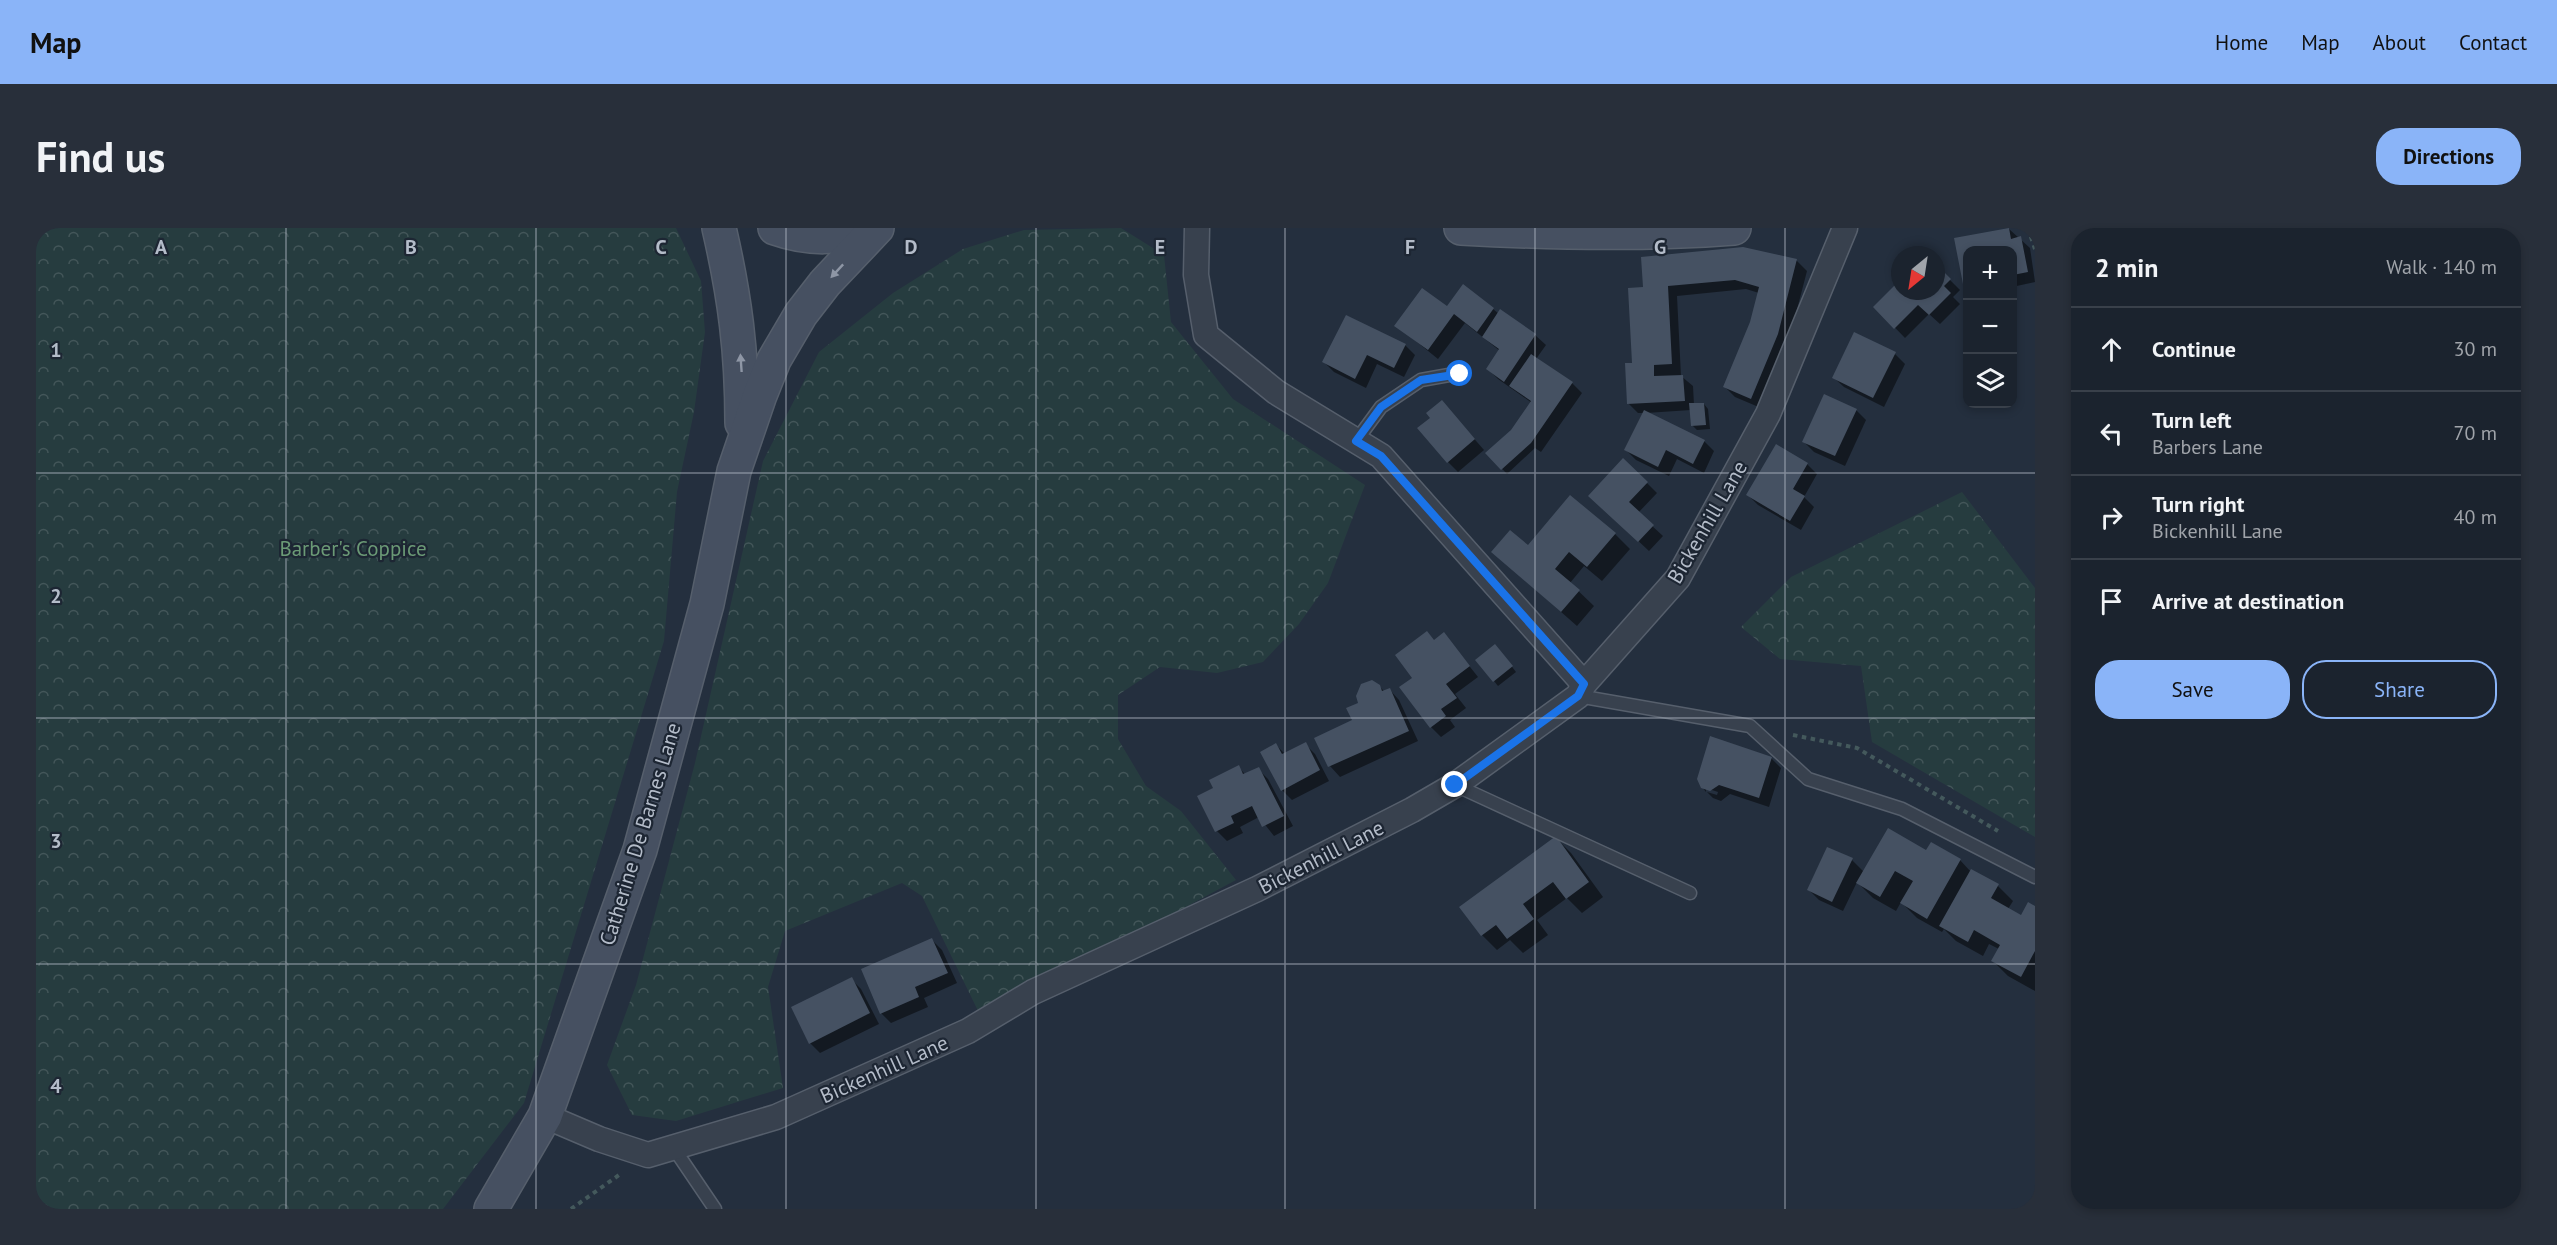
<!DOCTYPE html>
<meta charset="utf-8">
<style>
:root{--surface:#1b232e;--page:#282f3a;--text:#f1f3f6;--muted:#a0a4aa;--line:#39404a;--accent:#8ab4f8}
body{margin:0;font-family:"PT Sans",sans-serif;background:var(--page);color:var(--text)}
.controls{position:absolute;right:18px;top:18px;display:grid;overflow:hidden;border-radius:12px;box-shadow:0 3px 9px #0003}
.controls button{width:54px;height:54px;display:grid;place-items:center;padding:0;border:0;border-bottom:2px solid var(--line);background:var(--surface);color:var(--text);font:30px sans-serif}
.compass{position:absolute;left:1855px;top:18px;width:54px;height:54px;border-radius:50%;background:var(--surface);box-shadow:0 3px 9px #0003;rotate:210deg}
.stop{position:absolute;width:18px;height:18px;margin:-14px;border:4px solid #1a73e8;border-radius:50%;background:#fff}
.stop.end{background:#1a73e8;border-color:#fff;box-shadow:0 2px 6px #0008}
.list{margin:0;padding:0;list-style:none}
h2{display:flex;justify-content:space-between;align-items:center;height:78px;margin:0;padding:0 24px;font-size:26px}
h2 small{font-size:20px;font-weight:400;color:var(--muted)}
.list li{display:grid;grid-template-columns:39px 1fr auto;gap:18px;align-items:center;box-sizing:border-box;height:84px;padding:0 24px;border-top:2px solid var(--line)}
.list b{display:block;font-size:22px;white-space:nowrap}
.list p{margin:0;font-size:20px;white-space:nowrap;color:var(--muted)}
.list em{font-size:20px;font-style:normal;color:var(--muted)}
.actions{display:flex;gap:12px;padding:18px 24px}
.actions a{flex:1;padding:14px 0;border:2px solid var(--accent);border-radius:24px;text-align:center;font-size:21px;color:var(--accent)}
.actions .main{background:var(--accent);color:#111}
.icon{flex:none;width:33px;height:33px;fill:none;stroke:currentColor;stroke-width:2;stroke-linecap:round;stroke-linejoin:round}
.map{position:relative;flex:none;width:1999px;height:981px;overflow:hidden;border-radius:24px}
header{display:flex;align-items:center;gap:36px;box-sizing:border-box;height:84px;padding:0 30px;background:var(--accent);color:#111}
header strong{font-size:28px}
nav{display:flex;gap:33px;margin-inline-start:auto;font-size:21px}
.intro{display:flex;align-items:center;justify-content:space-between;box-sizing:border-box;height:144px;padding:0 36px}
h1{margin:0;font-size:42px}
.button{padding:15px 27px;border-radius:24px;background:var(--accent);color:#111;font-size:21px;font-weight:700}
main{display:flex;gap:36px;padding:0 36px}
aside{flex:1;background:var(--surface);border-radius:24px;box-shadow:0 3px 9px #0003}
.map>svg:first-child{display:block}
.forest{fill:url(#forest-crowns)}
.shadow{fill:#0007}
.building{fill:#455162}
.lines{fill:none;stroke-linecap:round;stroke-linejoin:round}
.lane-casing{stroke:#565f6c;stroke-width:15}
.street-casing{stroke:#565f6c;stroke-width:27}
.secondary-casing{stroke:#565f6c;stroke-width:36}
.path{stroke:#44595c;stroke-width:4;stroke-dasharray:4.5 4.5;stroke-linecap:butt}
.lane{stroke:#38414e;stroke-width:12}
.street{stroke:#38414e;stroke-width:24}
.secondary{stroke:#465061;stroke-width:33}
.oneway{fill:#8e96a5}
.route{stroke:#1a73e8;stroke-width:8}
.grid{fill:none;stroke:#b4bcc9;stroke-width:1.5;stroke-opacity:0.55}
.labels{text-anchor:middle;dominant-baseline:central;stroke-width:4.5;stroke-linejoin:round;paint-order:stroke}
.street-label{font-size:21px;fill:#b4bcc9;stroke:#1d2633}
.park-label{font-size:21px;fill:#6b9a76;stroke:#1d2633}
.grid-label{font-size:20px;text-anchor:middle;font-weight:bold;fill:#b4bcc9;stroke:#1d2633;stroke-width:4.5;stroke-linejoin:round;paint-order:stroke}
</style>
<header>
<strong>Map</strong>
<nav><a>Home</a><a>Map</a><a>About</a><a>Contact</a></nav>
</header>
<div class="intro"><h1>Find us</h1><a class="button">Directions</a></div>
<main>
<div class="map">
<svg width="1999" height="981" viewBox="0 0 1999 981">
<defs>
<pattern id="forest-crowns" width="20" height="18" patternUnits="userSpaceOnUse" patternTransform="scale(1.5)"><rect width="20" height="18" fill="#263c3f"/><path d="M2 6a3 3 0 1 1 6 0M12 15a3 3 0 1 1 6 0" fill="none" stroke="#435659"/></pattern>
</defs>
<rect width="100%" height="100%" fill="#242f3e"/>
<!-- forest -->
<g class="forest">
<path d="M 0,0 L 640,0 L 665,53 L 669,104 L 658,184 L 641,264 L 628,413 L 488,875 L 407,981 L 0,981 Z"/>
<path d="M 1085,0 L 1128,27 L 1135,94 L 1197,171 L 1329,257 L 1292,355 L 1263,396 L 1227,434 L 1181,445 L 1124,439 L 1082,467 L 1082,511 L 1110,558 L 1145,583 L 1200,652 L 945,789 L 886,668 L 866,655 L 749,703 L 732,759 L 747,860 L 640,893 L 596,887 L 571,837 L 600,757 L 659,535 L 727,233 L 783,124 L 857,65 L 927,21 L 988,2 Z"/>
<path d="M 1926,264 L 1999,360 L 1999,609 L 1836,514 L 1825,438 L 1744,431 L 1705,399 L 1755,349 Z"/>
</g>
<!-- shadow -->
<g class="shadow">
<path d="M 1973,1 L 1994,20 L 1999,54 L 1976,59 L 1976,22 L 1932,22 L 1932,59 L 1928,56 L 1920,11 Z"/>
<path d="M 1707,20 L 1761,33 L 1771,43 L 1752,116 L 1725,180 L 1699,169 L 1689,159 L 1716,94 L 1723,65 L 1710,61 L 1641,68 L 1645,148 L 1657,158 L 1658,177 L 1668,176 L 1672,181 L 1674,201 L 1661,202 L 1656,197 L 1655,182 L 1610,185 L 1668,213 L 1678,223 L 1668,245 L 1641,231 L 1633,248 L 1600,232 L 1590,222 L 1608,185 L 1602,185 L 1592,175 L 1609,60 Z"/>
<path d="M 1900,38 L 1924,62 L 1917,69 L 1924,76 L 1904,96 L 1893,86 L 1869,110 L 1839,79 L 1864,54 L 1864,63 L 1900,63 Z"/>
<path d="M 1411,80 L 1457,81 L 1463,86 L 1465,84 L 1499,107 L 1510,117 L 1500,131 L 1536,155 L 1546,165 L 1505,224 L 1499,220 L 1471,246 L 1451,225 L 1476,203 L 1496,175 L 1462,151 L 1452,141 L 1464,123 L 1429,95 L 1402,131 L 1360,97 Z"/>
<path d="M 1369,117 L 1379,127 L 1368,149 L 1341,136 L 1330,160 L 1298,144 L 1288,134 Z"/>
<path d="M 1859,126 L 1869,136 L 1848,179 L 1808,159 L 1797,149 Z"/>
<path d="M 1406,174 L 1448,222 L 1422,244 L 1412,234 L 1396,190 Z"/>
<path d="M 1820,182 L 1830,192 L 1809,238 L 1778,224 L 1768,214 Z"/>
<path d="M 1771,236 L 1781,246 L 1768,269 L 1778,279 L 1765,302 L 1722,277 L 1712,267 Z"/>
<path d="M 1611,255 L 1621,265 L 1602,285 L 1627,308 L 1613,323 L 1565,278 Z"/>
<path d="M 1579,306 L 1594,321 L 1566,353 L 1548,338 L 1534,355 L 1558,378 L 1541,398 L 1457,324 Z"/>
<path d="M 1408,406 L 1442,449 L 1419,466 L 1430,480 L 1414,492 L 1419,499 L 1405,509 L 1395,499 L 1378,450 L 1399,413 Z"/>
<path d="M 1464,423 L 1480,444 L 1462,458 L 1458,453 Z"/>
<path d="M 1343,458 L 1349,464 L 1353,461 L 1363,472 L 1382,513 L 1304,549 L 1294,538 L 1280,510 L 1318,493 L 1323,476 Z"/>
<path d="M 1269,516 L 1279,526 L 1293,553 L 1256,572 L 1246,562 L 1240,517 L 1249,526 Z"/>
<path d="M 1735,530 L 1745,540 L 1733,579 L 1694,566 L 1685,573 L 1677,570 L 1671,564 L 1681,567 L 1682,564 L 1670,560 L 1670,564 L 1666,559 Z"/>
<path d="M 1202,539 L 1210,547 L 1222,541 L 1232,551 L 1257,598 L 1238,608 L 1223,589 L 1204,599 L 1207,605 L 1191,613 L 1181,603 L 1163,569 L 1179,560 Z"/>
<path d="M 1520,610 L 1535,625 L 1567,669 L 1546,685 L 1531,670 L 1501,692 L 1512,707 L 1487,725 L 1474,712 L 1461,722 L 1446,707 Z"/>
<path d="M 1891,624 L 1924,632 L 1935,644 L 1962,658 L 1977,673 L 1972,681 L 1986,689 L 1999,680 L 1999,763 L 1972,748 L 1957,733 L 1963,721 L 1953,716 L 1947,728 L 1920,713 L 1908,701 L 1906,704 L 1881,690 L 1865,674 L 1860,683 L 1837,670 L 1821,654 L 1807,683 L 1783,672 L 1773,662 L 1816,632 L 1828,644 Z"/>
<path d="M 896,712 L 906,722 L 921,755 L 888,770 L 892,779 L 855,795 L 845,785 Z"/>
<path d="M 815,751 L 825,761 L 843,796 L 784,825 L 774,815 Z"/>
</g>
<!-- building -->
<g class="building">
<path d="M 1973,0 L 1975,11 L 1985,8 L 1992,44 L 1977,47 L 1977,22 L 1932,22 L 1932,56 L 1927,56 L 1918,10 Z"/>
<path d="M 1707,19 L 1761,31 L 1742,106 L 1715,171 L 1687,159 L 1714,94 L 1723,59 L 1699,52 L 1632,58 L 1636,136 L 1618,137 L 1618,148 L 1647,147 L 1649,173 L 1591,176 L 1589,135 L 1596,135 L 1592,60 L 1607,59 L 1605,29 Z"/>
<path d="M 1900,36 L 1915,51 L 1908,58 L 1915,65 L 1893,87 L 1882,77 L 1858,101 L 1837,79 L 1864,52 L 1864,63 L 1900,63 Z"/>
<path d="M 1427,56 L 1458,80 L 1441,104 L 1418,86 L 1392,122 L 1358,98 L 1386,60 L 1411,78 Z"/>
<path d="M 1464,81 L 1500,106 L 1468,154 L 1450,141 L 1463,121 L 1446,109 Z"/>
<path d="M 1310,87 L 1370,116 L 1358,140 L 1331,127 L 1319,151 L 1286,134 Z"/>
<path d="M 1818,104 L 1860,124 L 1837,170 L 1796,150 Z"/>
<path d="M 1495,126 L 1537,154 L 1495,215 L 1465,242 L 1449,225 L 1475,202 L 1495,173 L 1473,158 Z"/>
<path d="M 1788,166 L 1821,181 L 1799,228 L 1766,214 Z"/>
<path d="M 1406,172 L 1439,211 L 1411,235 L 1381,200 L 1394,190 L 1390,185 Z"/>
<path d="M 1653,175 L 1668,175 L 1670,197 L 1655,198 Z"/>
<path d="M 1608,182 L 1669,212 L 1657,236 L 1630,222 L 1622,239 L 1588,222 Z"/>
<path d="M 1740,216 L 1772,235 L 1757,261 L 1769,268 L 1754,293 L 1710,267 Z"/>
<path d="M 1587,230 L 1612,254 L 1593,274 L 1618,297 L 1602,314 L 1552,268 Z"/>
<path d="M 1534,267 L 1580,305 L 1551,339 L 1533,324 L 1519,341 L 1544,362 L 1525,384 L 1455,324 L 1474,302 L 1492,317 Z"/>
<path d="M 1391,403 L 1398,412 L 1408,404 L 1434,438 L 1410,456 L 1421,470 L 1405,481 L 1410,488 L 1394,500 L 1363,459 L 1376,450 L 1359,427 Z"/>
<path d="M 1459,416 L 1477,438 L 1457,454 L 1439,432 Z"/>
<path d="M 1336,452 L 1344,457 L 1346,463 L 1354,460 L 1373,503 L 1292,539 L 1278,510 L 1316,492 L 1310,480 L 1322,475 L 1320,468 L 1325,456 Z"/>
<path d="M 1674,508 L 1736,529 L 1723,570 L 1683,557 L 1674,563 L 1665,560 L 1661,551 Z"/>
<path d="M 1270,514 L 1284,542 L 1245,563 L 1224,524 L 1240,515 L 1246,526 Z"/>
<path d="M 1203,537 L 1207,546 L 1223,539 L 1248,588 L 1226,599 L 1216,578 L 1195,588 L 1198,595 L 1179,604 L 1161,568 L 1177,560 L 1173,552 Z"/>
<path d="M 1852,600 L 1890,622 L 1895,614 L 1925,631 L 1891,691 L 1864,675 L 1877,653 L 1859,643 L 1844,669 L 1820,655 Z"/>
<path d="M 1520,608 L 1553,654 L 1530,671 L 1517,654 L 1487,676 L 1498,691 L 1471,711 L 1460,697 L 1445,708 L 1423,679 Z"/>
<path d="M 1791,619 L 1817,630 L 1796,674 L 1771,662 Z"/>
<path d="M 1935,641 L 1963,656 L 1955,670 L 1985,687 L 1992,674 L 1999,678 L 1999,723 L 1985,749 L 1955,733 L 1964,717 L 1938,702 L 1932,714 L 1903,698 Z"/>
<path d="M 896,710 L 912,745 L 879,759 L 883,769 L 844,786 L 825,741 Z"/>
<path d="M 816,749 L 834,785 L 773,816 L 755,779 Z"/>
</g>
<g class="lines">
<!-- lane casing -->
<g class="lane-casing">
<g id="lane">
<path d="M 1320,213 L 1345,179 L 1385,152 L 1424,145"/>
<path d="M 1542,468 L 1714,498 L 1772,551 L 1866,581 L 1999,649"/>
<path d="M 1419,557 L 1654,665"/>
<path d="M 637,919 L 679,981"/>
</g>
</g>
<!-- street casing -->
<g class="street-casing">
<g id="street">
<path d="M 1161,0 L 1160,47 L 1170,107 L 1240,164 L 1345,228 L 1548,456"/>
<path d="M 509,888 L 563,911 L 612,927 L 740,889 L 932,803 L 997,764 L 1221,661 L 1376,582 L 1419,557 L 1542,468 L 1548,456 L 1642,350 L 1732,186 L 1809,0"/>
</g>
</g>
<!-- secondary casing -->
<g class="secondary-casing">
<g id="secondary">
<path d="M 683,0 C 699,69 706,124 706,195"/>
<path d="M 739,0 C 773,12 803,11 836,0"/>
<path d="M 1425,0 C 1516,5 1607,7 1698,0"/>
<path d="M 455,981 L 509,888 L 604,622 L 671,376 L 698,243 L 724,167 L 738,132 L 765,86 L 789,55 L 841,0"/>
</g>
</g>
<!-- path -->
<g class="path">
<path d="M 1992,0 L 1999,21"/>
<path d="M 1757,507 L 1821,520 L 1962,603"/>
<path d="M 535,981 L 583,947"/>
</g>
<!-- lane -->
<use href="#lane" class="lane"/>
<!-- street -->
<use href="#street" class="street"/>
<!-- secondary -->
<use href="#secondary" class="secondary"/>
</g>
<!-- one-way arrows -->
<defs><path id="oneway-solid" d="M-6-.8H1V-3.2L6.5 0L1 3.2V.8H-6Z" transform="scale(1.5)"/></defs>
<g class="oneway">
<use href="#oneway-solid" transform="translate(801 43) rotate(133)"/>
<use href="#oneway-solid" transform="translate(705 135) rotate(-94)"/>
</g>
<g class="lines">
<!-- route -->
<path class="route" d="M 1419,557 L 1542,468 L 1548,456 L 1345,228 L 1320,213 L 1345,179 L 1385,152 L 1424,146"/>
</g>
<!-- grid -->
<path class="grid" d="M 250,0 L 250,981M 500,0 L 500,981M 750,0 L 750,981M 1000,0 L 1000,981M 1249,0 L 1249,981M 1499,0 L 1499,981M 1749,0 L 1749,981M 0,245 L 1999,245M 0,490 L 1999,490M 0,736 L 1999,736"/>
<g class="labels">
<!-- street labels -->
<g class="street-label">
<text transform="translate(1671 294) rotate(-60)">Bickenhill Lane</text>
<text transform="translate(604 606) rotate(-73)">Catherine De Barnes Lane</text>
<text transform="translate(1285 629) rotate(-27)">Bickenhill Lane</text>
<text transform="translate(848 841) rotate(-24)">Bickenhill Lane</text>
</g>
<!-- park labels -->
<g class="park-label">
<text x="317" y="320">Barber's Coppice</text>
</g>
</g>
<g class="grid-label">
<text x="125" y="26">A</text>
<text x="375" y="26">B</text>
<text x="625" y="26">C</text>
<text x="875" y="26">D</text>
<text x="1124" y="26">E</text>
<text x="1374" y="26">F</text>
<text x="1624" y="26">G</text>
<text x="20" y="129">1</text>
<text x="20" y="375">2</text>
<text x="20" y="620">3</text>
<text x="20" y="865">4</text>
</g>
</svg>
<div class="controls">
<button>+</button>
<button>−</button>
<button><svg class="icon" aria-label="layers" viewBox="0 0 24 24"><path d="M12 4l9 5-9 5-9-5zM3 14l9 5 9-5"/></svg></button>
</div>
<svg class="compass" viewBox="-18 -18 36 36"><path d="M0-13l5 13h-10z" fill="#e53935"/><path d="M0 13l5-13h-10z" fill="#a0a4aa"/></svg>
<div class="stop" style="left:1424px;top:146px"></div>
<div class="stop end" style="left:1419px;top:557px"></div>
</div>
<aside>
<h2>2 min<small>Walk · 140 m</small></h2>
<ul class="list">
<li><svg class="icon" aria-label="ahead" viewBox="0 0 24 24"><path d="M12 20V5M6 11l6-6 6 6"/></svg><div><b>Continue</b></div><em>30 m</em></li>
<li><svg class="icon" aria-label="left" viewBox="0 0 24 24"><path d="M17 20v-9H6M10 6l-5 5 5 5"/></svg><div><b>Turn left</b><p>Barbers Lane</p></div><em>70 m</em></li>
<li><svg class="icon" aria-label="right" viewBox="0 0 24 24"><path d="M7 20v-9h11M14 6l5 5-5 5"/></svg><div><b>Turn right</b><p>Bickenhill Lane</p></div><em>40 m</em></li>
<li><svg class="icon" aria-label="arrive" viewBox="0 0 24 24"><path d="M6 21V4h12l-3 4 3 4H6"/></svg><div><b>Arrive at destination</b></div></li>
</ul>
<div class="actions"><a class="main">Save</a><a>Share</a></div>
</aside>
</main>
